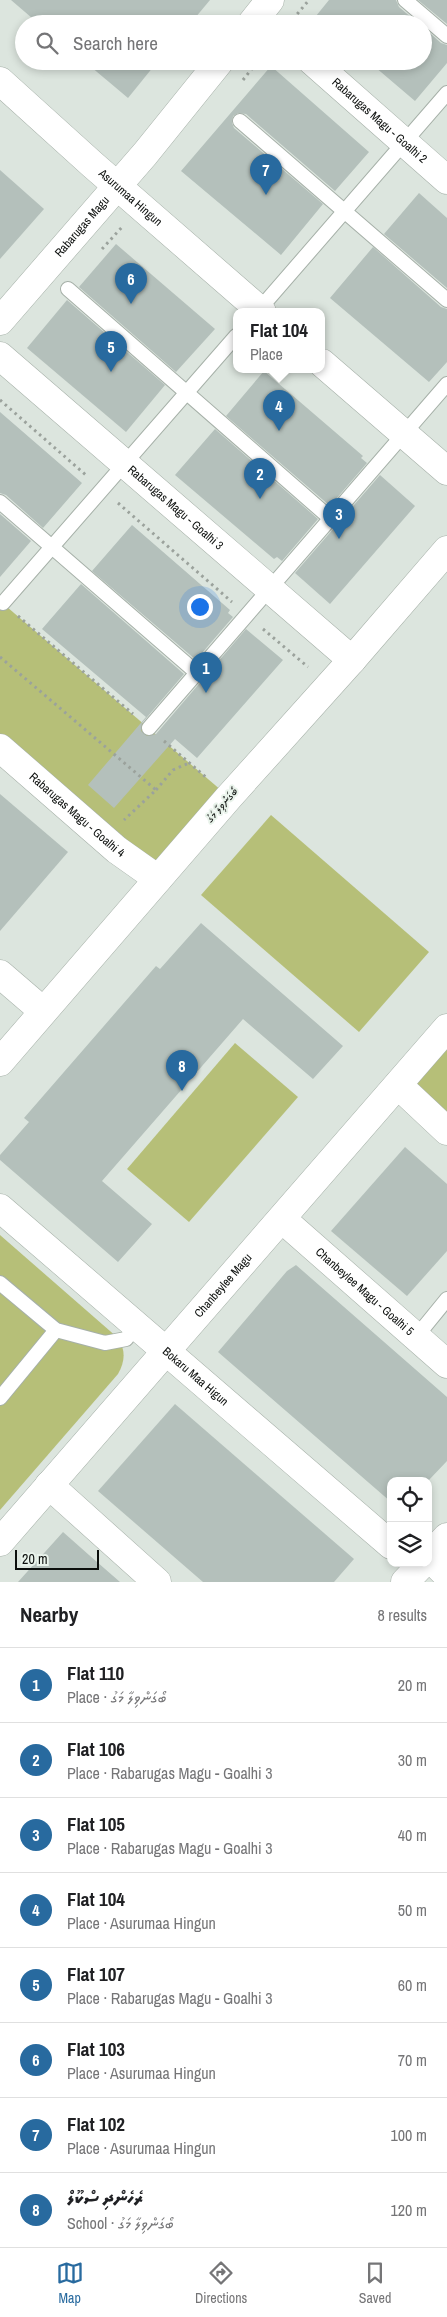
<!DOCTYPE html>
<meta charset="utf-8">
<style>
:root{--surface:#fff;--page:#f2f2f2;--text:#202124;--muted:#757577;--line:#e0e0e0;--accent:#286a9f}
body{margin:0;font-family:"Archivo Narrow","Noto Sans Thaana",sans-serif;background:var(--page);color:var(--text)}
.controls{position:absolute;right:15px;bottom:15px;display:grid;overflow:hidden;border-radius:10px;box-shadow:0 2px 8px #0003}
.controls button{width:45px;height:45px;display:grid;place-items:center;padding:0;border:0;border-bottom:1px solid var(--line);background:var(--surface);color:var(--text);font:25px sans-serif}
.scale{position:absolute;left:15px;bottom:12px;width:84px;box-sizing:border-box;padding-left:5px;border:2px solid #0c0f0d;border-top:0;font-size:14px;line-height:18px;white-space:nowrap;color:#0c0f0d;-webkit-text-stroke:4px #e9f3eb;paint-order:stroke}
.you{position:absolute;left:199px;top:606px;width:18px;height:18px;margin:-12px;border:4px solid #fff;border-radius:50%;background:#1a73e8;box-shadow:0 0 0 8px #1a73e833}
.badge{display:grid;place-items:center;width:32px;height:32px;border-radius:50%;background:var(--accent);color:#fff;font-size:16px;font-weight:700}
.pin{position:absolute;translate:-50% -41px;filter:drop-shadow(0 1px 2px #0008)}
.pin::after{content:'';position:absolute;top:26px;width:18px;height:15px;background:inherit;clip-path:polygon(0 0,100% 0,50% 100%)}
.popup{position:absolute;left:233px;top:308px;width:92px;height:65px;box-sizing:border-box;display:grid;place-content:center;border-radius:10px;background:var(--surface);filter:drop-shadow(0 1px 4px #0005);font-size:16px;white-space:nowrap;color:var(--muted)}
.popup b{font-size:19px;color:var(--text)}
.popup::after{content:'';position:absolute;left:50%;top:100%;margin-left:-10px;border:10px solid transparent;border-top-color:var(--surface)}
.list{margin:0;padding:0;list-style:none}
h2{display:flex;justify-content:space-between;align-items:center;height:65px;margin:0;padding:0 20px;font-size:21px}
h2 small{font-size:16px;font-weight:400;color:var(--muted)}
.list li{display:grid;grid-template-columns:32px 1fr auto;gap:15px;align-items:center;box-sizing:border-box;height:75px;padding:0 20px;border-top:1px solid var(--line)}
.list b{display:block;font-size:19px;white-space:nowrap}
.list p{margin:0;font-size:16px;white-space:nowrap;color:var(--muted)}
.list em{font-size:16px;font-style:normal;color:var(--muted)}
.icon{flex:none;width:28px;height:28px;fill:none;stroke:currentColor;stroke-width:2;stroke-linecap:round;stroke-linejoin:round}
.map{position:relative;flex:none;width:447px;height:1582px;overflow:hidden}
.search{position:absolute;background:var(--surface);box-shadow:0 2px 8px #0003;left:15px;right:15px;top:15px;height:55px;display:flex;align-items:center;gap:12px;box-sizing:border-box;padding:0 18px;border-radius:28px;color:var(--muted);font-size:19px}
.sheet{height:665px;background:var(--surface)}
nav{display:flex;justify-content:space-around;align-items:center;box-sizing:border-box;height:70px;border-top:1px solid var(--line);background:var(--surface);font-size:14px;color:var(--muted)}
nav a{display:grid;justify-items:center;gap:2px}
nav .on{color:var(--accent)}
.map>svg:first-child{display:block}
.green{fill:#b6bf78}
.building{fill:#b4c0bb}
.lines{fill:none;stroke-linecap:round;stroke-linejoin:round}
.lane-casing{stroke:#a6b0a8;stroke-width:16}
.street-casing{stroke:#a6b0a8;stroke-width:29}
.secondary-casing{stroke:#a6b0a8;stroke-width:29}
.path{stroke:#9ba29c;stroke-width:3;stroke-dasharray:2.5 4;stroke-linecap:butt}
.lane{stroke:#fff;stroke-width:14}
.street{stroke:#fff;stroke-width:28}
.secondary{stroke:#fff;stroke-width:28}
.labels{text-anchor:middle;dominant-baseline:central;stroke-width:4;stroke-linejoin:round;paint-order:stroke}
.street-label{font-size:12px;fill:#0c0f0d;stroke:#e9f3eb}
</style>
<div class="map">
<svg width="447" height="1582" viewBox="0 0 447 1582">
<rect width="100%" height="100%" fill="#dce5de"/>
<!-- green -->
<g class="green">
<path d="M 0,601 L 229,797 L 158,879 L 0,748 Z"/>
<path d="M 271,815 L 429,952 L 359,1032 L 201,895 Z"/>
<path d="M 447,1028 L 447,1131 L 398,1085 Z"/>
<path d="M 235,1043 L 298,1097 L 189,1222 L 127,1169 Z"/>
<path d="M 0,1235 L 118,1338 C 126,1351 125,1361 118,1374 L 0,1510 Z"/>
</g>
<!-- building -->
<g class="building">
<path d="M 11,0 L 210,0 L 190,24 L 39,24 Z"/>
<path d="M 329,0 L 396,0 L 399,7 L 419,24 L 325,24 L 316,16 Z"/>
<path d="M 418,0 L 447,0 L 447,24 Z"/>
<path d="M 423,27 L 441,43 L 447,45 L 447,63 L 415,101 L 368,61 L 423,61 Z"/>
<path d="M 84,61 L 158,61 L 128,98 Z"/>
<path d="M 271,66 L 369,152 L 335,191 L 246,114 L 238,113 L 233,116 L 232,123 L 234,128 L 323,204 L 281,255 L 181,171 Z"/>
<path d="M 0,170 L 44,209 L 0,259 Z"/>
<path d="M 419,193 L 447,218 L 447,288 L 384,234 Z"/>
<path d="M 116,244 L 215,329 L 176,372 L 79,287 Z"/>
<path d="M 373,247 L 441,307 L 447,309 L 447,362 L 429,382 L 330,298 Z"/>
<path d="M 67,300 L 165,385 L 126,432 L 27,348 Z"/>
<path d="M 264,371 L 363,456 L 361,458 L 367,463 L 330,506 L 226,416 Z"/>
<path d="M 0,412 L 82,483 L 43,528 L 6,495 L 0,493 Z"/>
<path d="M 215,429 L 318,519 L 282,561 L 277,557 L 274,559 L 175,475 Z"/>
<path d="M 380,475 L 415,506 L 330,604 L 295,573 Z"/>
<path d="M 0,514 L 31,541 L 0,577 Z"/>
<path d="M 132,525 L 230,610 L 228,613 L 233,617 L 196,660 L 92,571 Z"/>
<path d="M 81,584 L 184,674 L 142,723 L 141,731 L 147,736 L 156,734 L 246,629 L 283,660 L 197,758 L 175,739 L 114,808 L 88,785 L 146,717 L 42,629 Z"/>
<path d="M 0,794 L 68,852 L 0,931 Z"/>
<path d="M 201,923 L 343,1046 L 313,1079 L 243,1019 L 102,1181 L 152,1224 L 118,1262 L 0,1160 L 0,1155 L 29,1122 L 24,1118 L 156,966 L 160,969 Z"/>
<path d="M 405,1147 L 447,1184 L 447,1251 L 407,1296 L 331,1231 Z"/>
<path d="M 296,1265 L 447,1397 L 447,1461 L 428,1481 L 391,1481 L 391,1502 L 218,1352 L 287,1271 Z"/>
<path d="M 175,1404 L 354,1559 L 334,1582 L 203,1582 L 98,1491 Z"/>
<path d="M 63,1532 L 89,1555 L 120,1582 L 18,1582 Z"/>
</g>
<g class="lines">
<!-- lane casing -->
<g class="lane-casing">
<g id="lane">
<path d="M 405,0 L 447,36"/>
<path d="M 240,121 L 447,300"/>
<path d="M 68,289 L 330,518"/>
<path d="M 257,312 L 447,93"/>
<path d="M 0,502 L 197,673"/>
<path d="M 3,603 L 236,336"/>
<path d="M 149,728 L 447,384"/>
<path d="M 0,1283 L 56,1330 L 105,1343 L 126,1339 L 136,1326"/>
<path d="M 416,1337 L 447,1299"/>
<path d="M 0,1398 L 56,1330"/>
</g>
</g>
<!-- street casing -->
<g class="street-casing">
<g id="street">
<path d="M 251,24 L 270,0"/>
<path id="s1" d="M 312,61 L 447,180"/>
<path id="s2" d="M 0,81 L 93,165 L 262,312"/>
<path id="s3" d="M 0,321 L 145,154 L 220,61"/>
<path id="s4" d="M 0,356 L 352,660"/>
<path d="M 322,363 L 447,471"/>
<path id="s5" d="M 0,748 L 117,850 L 158,879"/>
<path d="M 0,974 L 43,1011"/>
<path d="M 0,1062 L 229,797 L 352,660 L 447,550"/>
<path d="M 398,1085 L 447,1131"/>
<path id="s6" d="M 0,1208 L 391,1545"/>
<path id="s7" d="M 282,1219 L 447,1364"/>
<path d="M 49,1485 L 157,1582"/>
<path id="s8" d="M 0,1542 L 447,1028"/>
<path d="M 429,1557 L 447,1575"/>
</g>
</g>
<!-- secondary casing -->
<g class="secondary-casing">
<g id="secondary">
<path d="M 428,1557 L 447,1537"/>
<path d="M 405,1582 L 423,1563"/>
</g>
</g>
<!-- path -->
<g class="path">
<path d="M 293,19 L 309,0"/>
<path d="M 243,80 L 258,61"/>
<path d="M 102,249 L 123,226"/>
<path d="M 0,400 L 87,476"/>
<path d="M 118,503 L 232,602"/>
<path d="M 18,616 L 133,714"/>
<path d="M 263,629 L 308,667"/>
<path d="M 0,657 L 156,790 L 124,820"/>
<path d="M 164,741 L 208,779"/>
<path d="M 156,790 L 173,770 L 189,763"/>
</g>
<!-- lane -->
<use href="#lane" class="lane"/>
<!-- street -->
<use href="#street" class="street"/>
<!-- secondary -->
<use href="#secondary" class="secondary"/>
</g>
<g class="labels">
<!-- street labels -->
<g class="street-label">
<text stroke="none"><textPath href="#s1" startOffset="90">Rabarugas Magu - Goalhi 2</textPath></text>
<text stroke="none"><textPath href="#s2" startOffset="175">Asurumaa Hingun</textPath></text>
<text stroke="none"><textPath href="#s3" startOffset="125">Rabarugas Magu</textPath></text>
<text stroke="none"><textPath href="#s4" startOffset="232">Rabarugas Magu - Goalhi 3</textPath></text>
<text transform="translate(222 805) rotate(-49)">ބޯގަންވިލާ މަގު</text>
<text stroke="none"><textPath href="#s5" startOffset="102">Rabarugas Magu - Goalhi 4</textPath></text>
<text stroke="none"><textPath href="#s8" startOffset="340">Chanbeylee Magu</textPath></text>
<text stroke="none"><textPath href="#s7" startOffset="110">Chanbeylee Magu - Goalhi 5</textPath></text>
<text stroke="none"><textPath href="#s6" startOffset="258">Bokaru Maa Higun</textPath></text>
</g>
</g>
</svg>
<div class="controls">
<button><svg class="icon" aria-label="locate" viewBox="0 0 24 24"><circle cx="12" cy="12" r="6"/><path d="M12 2v4M12 18v4M2 12h4M18 12h4"/></svg></button>
<button><svg class="icon" aria-label="layers" viewBox="0 0 24 24"><path d="M12 4l9 5-9 5-9-5zM3 14l9 5 9-5"/></svg></button>
</div>
<div class="scale">20 m</div>
<div class="you"></div>
<div class="pin badge" style="left:206px;top:693px">1</div>
<div class="pin badge" style="left:260px;top:499px">2</div>
<div class="pin badge" style="left:339px;top:539px">3</div>
<div class="pin badge" style="left:279px;top:431px">4</div>
<div class="popup"><b>Flat 104</b>Place</div>
<div class="pin badge" style="left:111px;top:372px">5</div>
<div class="pin badge" style="left:131px;top:304px">6</div>
<div class="pin badge" style="left:266px;top:195px">7</div>
<div class="pin badge" style="left:182px;top:1091px">8</div>
<div class="search"><svg class="icon" aria-label="search" viewBox="0 0 24 24"><circle cx="10" cy="10" r="6"/><path d="M15 15l6 6"/></svg>Search here</div>
</div>
<section class="sheet">
<h2>Nearby<small>8 results</small></h2>
<ul class="list">
<li><span class="badge">1</span><div><b>Flat 110</b><p>Place · ބޯގަންވިލާ މަގު</p></div><em>20 m</em></li>
<li><span class="badge">2</span><div><b>Flat 106</b><p>Place · Rabarugas Magu - Goalhi 3</p></div><em>30 m</em></li>
<li><span class="badge">3</span><div><b>Flat 105</b><p>Place · Rabarugas Magu - Goalhi 3</p></div><em>40 m</em></li>
<li><span class="badge">4</span><div><b>Flat 104</b><p>Place · Asurumaa Hingun</p></div><em>50 m</em></li>
<li><span class="badge">5</span><div><b>Flat 107</b><p>Place · Rabarugas Magu - Goalhi 3</p></div><em>60 m</em></li>
<li><span class="badge">6</span><div><b>Flat 103</b><p>Place · Asurumaa Hingun</p></div><em>70 m</em></li>
<li><span class="badge">7</span><div><b>Flat 102</b><p>Place · Asurumaa Hingun</p></div><em>100 m</em></li>
<li><span class="badge">8</span><div><b>ރެހެންދި ސްކޫލް</b><p>School · ބޯގަންވިލާ މަގު</p></div><em>120 m</em></li>
</ul>
</section>
<nav>
<a class="on"><svg class="icon" aria-label="map" viewBox="0 0 24 24"><path d="M3 6l6-2 6 2 6-2v14l-6 2-6-2-6 2zM9 4v14M15 6v14"/></svg>Map</a>
<a><svg class="icon" aria-label="directions" viewBox="0 0 24 24"><path d="M12 3l9 9-9 9-9-9zM9 14v-3h6M13 9l2 2-2 2"/></svg>Directions</a>
<a><svg class="icon" aria-label="saved" viewBox="0 0 24 24"><path d="M7 4h10v16l-5-4-5 4z"/></svg>Saved</a>
</nav>
